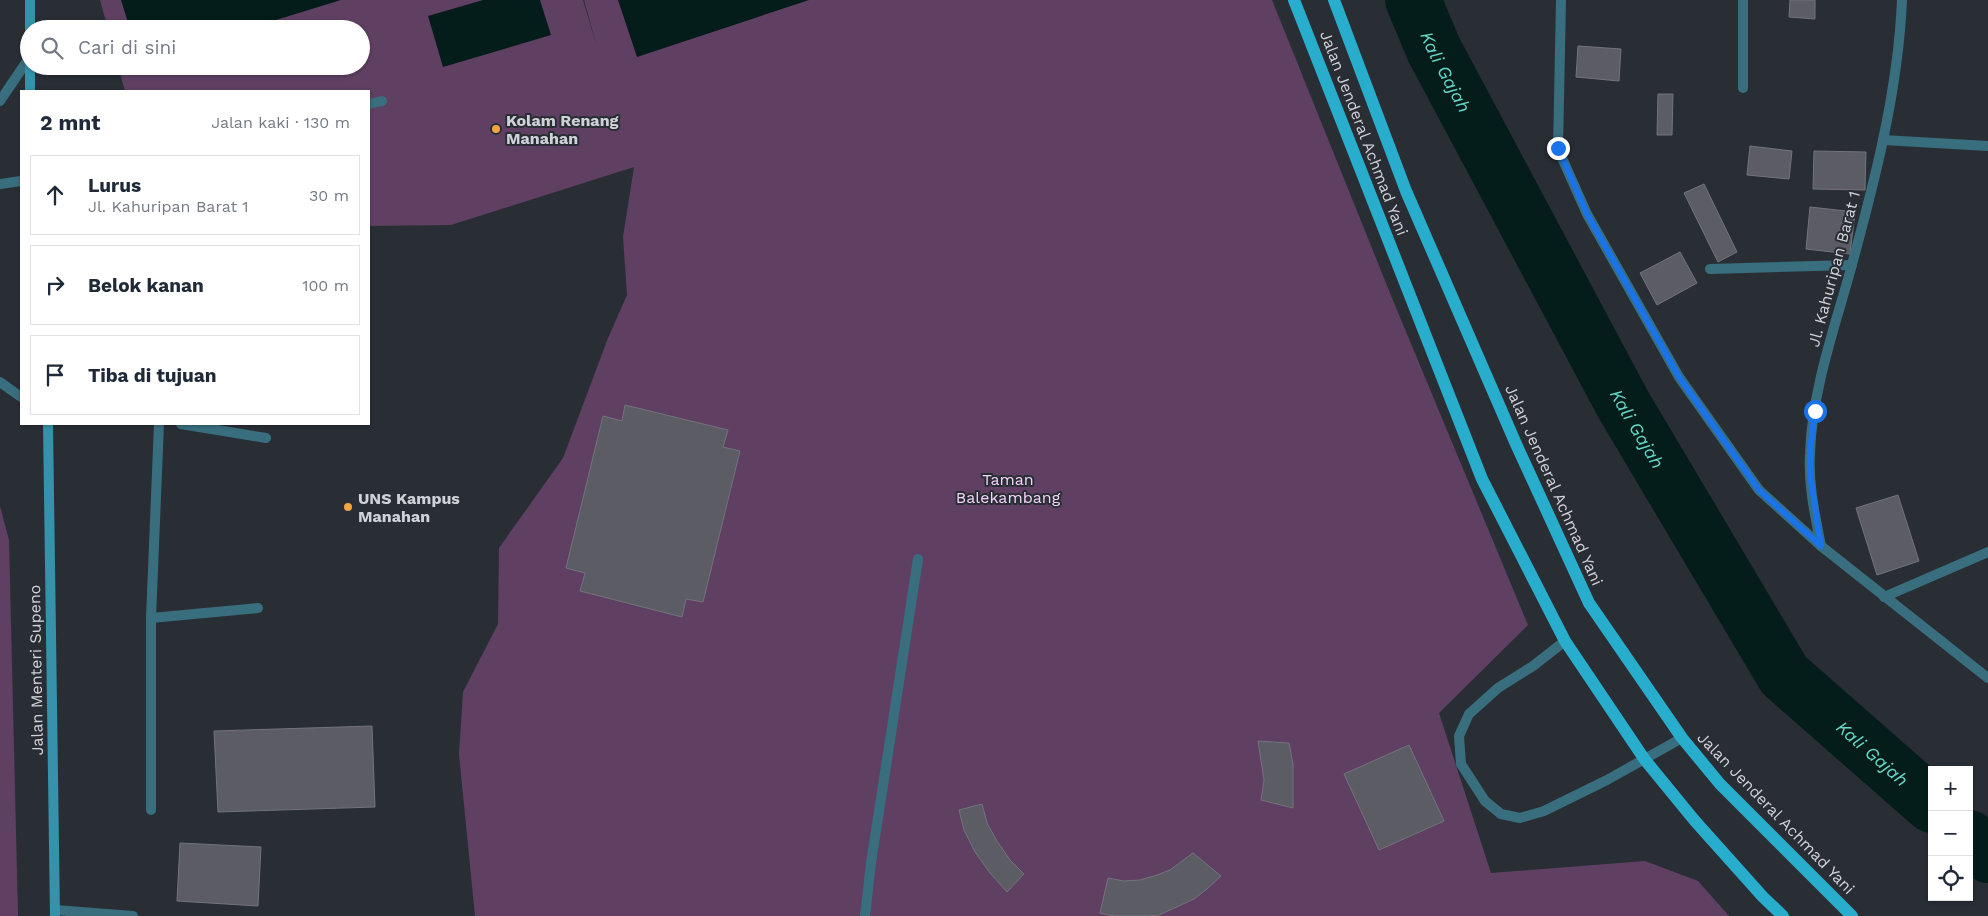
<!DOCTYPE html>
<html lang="id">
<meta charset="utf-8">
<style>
:root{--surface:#fff;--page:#f2f2f3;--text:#1f2937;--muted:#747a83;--line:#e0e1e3}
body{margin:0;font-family:"Work Sans",sans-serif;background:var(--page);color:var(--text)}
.controls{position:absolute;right:15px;bottom:15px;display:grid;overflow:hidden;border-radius:0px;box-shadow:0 1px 4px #0004}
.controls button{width:45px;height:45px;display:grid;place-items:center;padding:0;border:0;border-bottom:1px solid var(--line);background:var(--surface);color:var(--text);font:25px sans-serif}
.stop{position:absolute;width:15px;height:15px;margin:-11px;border:4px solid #1a73e8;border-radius:50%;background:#fff}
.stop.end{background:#1a73e8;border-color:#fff;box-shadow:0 1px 5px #0008}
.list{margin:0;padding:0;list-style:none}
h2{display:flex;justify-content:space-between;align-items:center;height:65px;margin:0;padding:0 20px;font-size:21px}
h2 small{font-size:16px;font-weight:400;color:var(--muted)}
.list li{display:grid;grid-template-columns:32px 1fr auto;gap:15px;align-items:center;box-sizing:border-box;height:80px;margin:0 10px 10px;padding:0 10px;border:1px solid var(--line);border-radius:0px}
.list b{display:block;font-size:19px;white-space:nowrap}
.list p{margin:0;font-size:16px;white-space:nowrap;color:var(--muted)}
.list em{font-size:16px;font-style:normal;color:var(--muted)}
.icon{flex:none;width:28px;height:28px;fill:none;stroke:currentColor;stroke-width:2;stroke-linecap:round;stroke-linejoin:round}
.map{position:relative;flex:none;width:1988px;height:916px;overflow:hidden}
.search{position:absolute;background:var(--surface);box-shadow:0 1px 4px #0004;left:20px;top:20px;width:350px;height:55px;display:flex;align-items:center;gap:12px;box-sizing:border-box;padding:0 18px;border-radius:28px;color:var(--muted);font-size:19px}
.panel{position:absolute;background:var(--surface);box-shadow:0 1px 4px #0004;left:20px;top:90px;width:350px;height:335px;border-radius:0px}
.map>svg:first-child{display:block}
.green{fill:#5f4063}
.water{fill:#051d1a}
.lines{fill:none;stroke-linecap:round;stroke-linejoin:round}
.river{stroke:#051d1a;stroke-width:56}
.building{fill:#5c5c65;stroke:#73737c}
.lane{stroke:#396e7e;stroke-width:10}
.street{stroke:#396e7e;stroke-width:10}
.secondary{stroke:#3592aa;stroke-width:10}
.primary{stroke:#29adcd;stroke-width:12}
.route{stroke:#1a73e8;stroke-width:6}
.poi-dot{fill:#f3a443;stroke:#292e35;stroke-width:2}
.labels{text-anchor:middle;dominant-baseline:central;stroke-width:4;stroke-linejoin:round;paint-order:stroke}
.poi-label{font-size:16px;font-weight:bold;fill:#cfd2d7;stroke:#292e35;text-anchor:start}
.street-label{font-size:16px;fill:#cfd2d7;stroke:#292e35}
.park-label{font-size:16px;fill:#f6d3f9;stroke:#292e35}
.water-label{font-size:18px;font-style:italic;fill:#66d8c9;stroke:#292e35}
</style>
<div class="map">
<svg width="1988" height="916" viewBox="0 0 1988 916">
<rect width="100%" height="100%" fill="#292e35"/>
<!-- green -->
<g class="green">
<path d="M 100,0 L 583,0 L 597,47 L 584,0 L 1272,0 L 1392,298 L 1528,625 L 1439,713 L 1491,873 L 1645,861 L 1698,881 L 1729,916 L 475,916 L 459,754 L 463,692 L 498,624 L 499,548 L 563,458 L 608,338 L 627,295 L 623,237 L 634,167 L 451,225 L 369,226 L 369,91 L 125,91 L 118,66 L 361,66 L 361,29 L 108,29 Z"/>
<path d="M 0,506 L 9,540 L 18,916 L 0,916 Z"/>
</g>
<!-- water -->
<g class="water">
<path d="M 121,0 L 341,0 L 247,29 L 130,29 Z"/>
<path d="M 483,0 L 540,0 L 551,35 L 443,67 L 428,16 Z"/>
<path d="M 618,0 L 809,0 L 637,57 Z"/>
</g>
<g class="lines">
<!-- river -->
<g class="river">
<path id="s1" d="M 1413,0 L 1434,50 L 1623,404 L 1784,675 L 1932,805"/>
<path d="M 1969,838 L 1988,855"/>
</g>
</g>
<!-- building -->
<g class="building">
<path d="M 1790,0 L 1815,0 L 1815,19 L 1789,17 Z"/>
<path d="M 1578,46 L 1621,49 L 1619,81 L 1576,77 Z"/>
<path d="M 1658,94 L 1673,94 L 1672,135 L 1657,135 Z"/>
<path d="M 1750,146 L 1792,151 L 1789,179 L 1747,175 Z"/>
<path d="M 1814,151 L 1866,152 L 1865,190 L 1813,189 Z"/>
<path d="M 1704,184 L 1737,252 L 1718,262 L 1684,193 Z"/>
<path d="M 1810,207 L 1855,212 L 1850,254 L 1806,249 Z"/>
<path d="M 1680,252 L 1697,283 L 1657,305 L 1640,273 Z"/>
<path d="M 625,405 L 728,430 L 723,447 L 740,451 L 703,602 L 686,599 L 682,617 L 580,591 L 585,573 L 566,568 L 603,416 L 622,421 Z"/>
<path d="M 1898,495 L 1919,561 L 1877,575 L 1856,508 Z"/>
<path d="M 372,726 L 375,807 L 218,812 L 214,731 Z"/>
<path d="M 1258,741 L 1289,743 L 1293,764 L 1293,808 L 1261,800 L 1264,780 Z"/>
<path d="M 1409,745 L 1444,821 L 1379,850 L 1344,774 Z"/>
<path d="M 982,804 L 987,823 L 997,841 L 1010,860 L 1024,874 L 1007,892 L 990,873 L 975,852 L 964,830 L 959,810 Z"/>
<path d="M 180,843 L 261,847 L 258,906 L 177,901 Z"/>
<path d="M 1193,853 L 1221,876 L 1207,889 L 1194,899 L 1159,915 L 1150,916 L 1114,916 L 1100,913 L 1108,878 L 1124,881 L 1140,880 L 1157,875 L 1170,870 Z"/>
</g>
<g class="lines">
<!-- lane -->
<g class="lane">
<path d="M 0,101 L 29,58"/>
<path d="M 369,104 L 382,101"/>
<path d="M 0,184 L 21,181"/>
<path d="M 0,382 L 21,397"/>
<path d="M 181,424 L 266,438"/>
<path d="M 151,618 L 258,608"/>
<path d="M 1565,641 L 1533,666 L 1498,688 L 1469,714 L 1459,736 L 1461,764 L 1485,801 L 1501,814 L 1520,818 L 1544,811 L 1607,780 L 1682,738"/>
<path d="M 151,810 L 151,618 L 159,424"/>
<path d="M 55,910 L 133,916"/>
<path d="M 865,916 L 871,863 L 918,559"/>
</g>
<!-- street -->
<g class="street">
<path d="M 1561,0 L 1558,149 L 1587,214 L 1679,377 L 1759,490 L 1821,546 L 1988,678"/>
<path d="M 1743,0 L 1743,88"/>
<path d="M 1883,140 L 1988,146"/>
<path d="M 1710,269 L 1852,265"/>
<path d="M 1821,546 C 1815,515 1808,484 1810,453 C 1812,394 1832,335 1848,279 C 1873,188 1898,94 1902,0"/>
<path d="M 1884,597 L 1988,552"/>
</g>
<!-- secondary -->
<g class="secondary">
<path d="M 30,0 L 30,29"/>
<path d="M 30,91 L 30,66"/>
<path d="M 48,424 L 55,916"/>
</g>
<!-- primary -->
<g class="primary">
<path d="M 1294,0 L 1482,479 L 1565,641 L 1645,760 L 1695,821 L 1763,897 L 1783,916"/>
<path d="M 1334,0 L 1406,191 L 1516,444 L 1589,603 L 1682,738 L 1720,784 L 1852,916"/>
</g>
</g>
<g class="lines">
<!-- route -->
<path class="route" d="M 1558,148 L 1587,214 L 1679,377 L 1759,490 L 1821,546 L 1810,474 L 1810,451 L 1815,411"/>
</g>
<!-- markers -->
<g class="poi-dot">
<circle cx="496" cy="129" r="5"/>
<circle cx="348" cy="507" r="5"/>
</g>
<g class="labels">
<!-- poi labels -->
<g class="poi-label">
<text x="506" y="120">Kolam Renang<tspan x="506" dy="18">Manahan</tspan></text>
<text x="358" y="498">UNS Kampus<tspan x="358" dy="18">Manahan</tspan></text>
</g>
<!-- street labels -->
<g class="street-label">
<text transform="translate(1364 133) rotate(69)">Jalan Jenderal Achmad Yani</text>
<text transform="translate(1834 269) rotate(-75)">Jl. Kahuripan Barat 1</text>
<text transform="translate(1554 485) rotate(66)">Jalan Jenderal Achmad Yani</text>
<text transform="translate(36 670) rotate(-91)">Jalan Menteri Supeno</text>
<text transform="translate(1776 813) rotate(46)">Jalan Jenderal Achmad Yani</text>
</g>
<!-- park labels -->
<g class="park-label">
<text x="1008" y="479">Taman<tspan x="1008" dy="18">Balekambang</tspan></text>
</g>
<!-- water labels -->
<g class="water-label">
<text stroke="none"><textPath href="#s1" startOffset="79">Kali Gajah</textPath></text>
<text stroke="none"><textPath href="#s1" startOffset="484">Kali Gajah</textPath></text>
<text stroke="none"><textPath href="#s1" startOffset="889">Kali Gajah</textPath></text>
</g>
</g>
</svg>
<div class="controls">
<button>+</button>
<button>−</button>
<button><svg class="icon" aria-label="locate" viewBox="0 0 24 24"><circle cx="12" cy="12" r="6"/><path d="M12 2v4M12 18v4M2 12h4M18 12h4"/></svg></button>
</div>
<div class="stop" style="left:1815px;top:411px"></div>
<div class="stop end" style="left:1558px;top:148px"></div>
<div class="search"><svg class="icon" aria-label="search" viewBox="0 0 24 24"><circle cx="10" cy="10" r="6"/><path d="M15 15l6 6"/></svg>Cari di sini</div>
<section class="panel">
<h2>2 mnt<small>Jalan kaki · 130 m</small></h2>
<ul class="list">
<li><svg class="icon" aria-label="ahead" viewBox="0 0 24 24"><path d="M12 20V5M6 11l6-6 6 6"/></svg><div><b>Lurus</b><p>Jl. Kahuripan Barat 1</p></div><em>30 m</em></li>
<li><svg class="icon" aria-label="right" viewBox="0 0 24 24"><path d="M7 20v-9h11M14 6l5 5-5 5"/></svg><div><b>Belok kanan</b></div><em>100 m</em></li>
<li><svg class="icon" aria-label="arrive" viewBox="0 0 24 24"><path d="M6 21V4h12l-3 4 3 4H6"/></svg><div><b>Tiba di tujuan</b></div></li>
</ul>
</section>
</div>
